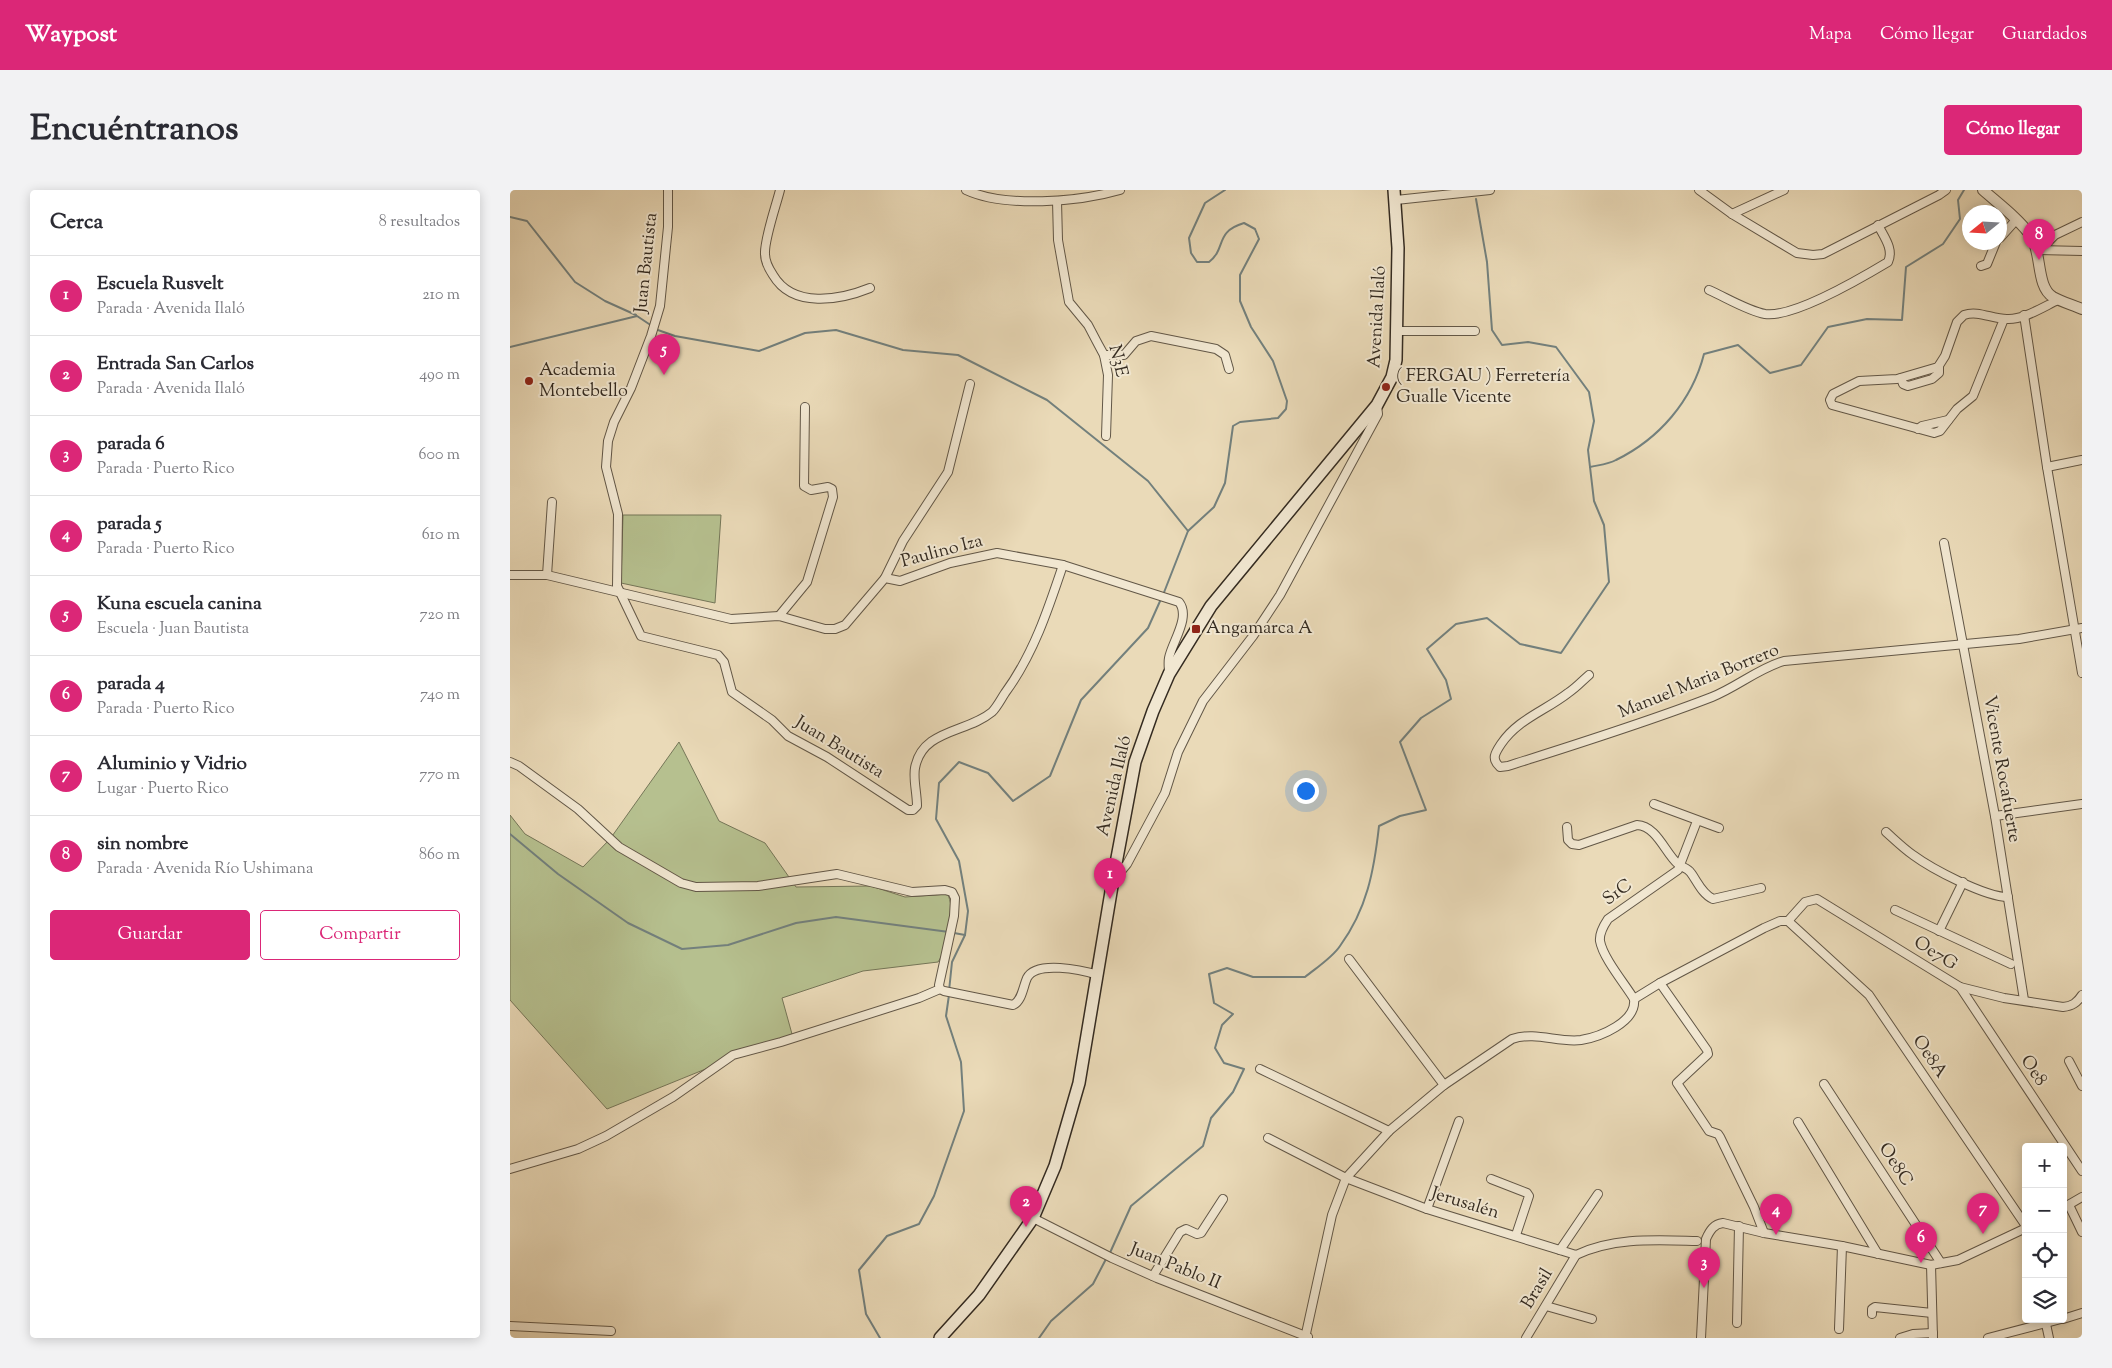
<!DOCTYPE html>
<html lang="es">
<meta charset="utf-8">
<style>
:root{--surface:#fff;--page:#f2f2f3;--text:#2b2b33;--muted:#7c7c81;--line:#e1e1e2;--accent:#db2777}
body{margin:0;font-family:"Sorts Mill Goudy",serif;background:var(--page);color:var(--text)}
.controls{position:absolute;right:15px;bottom:15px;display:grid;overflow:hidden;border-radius:5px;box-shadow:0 2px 12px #0003}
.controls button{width:45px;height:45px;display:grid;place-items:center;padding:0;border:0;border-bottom:1px solid var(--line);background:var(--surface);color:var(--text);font:25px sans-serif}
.compass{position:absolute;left:1452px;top:15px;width:45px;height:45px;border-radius:50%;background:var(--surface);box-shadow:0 2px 12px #0003;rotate:252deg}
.you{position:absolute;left:795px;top:600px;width:18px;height:18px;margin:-12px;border:4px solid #fff;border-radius:50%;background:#1a73e8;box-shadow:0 0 0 8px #1a73e833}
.badge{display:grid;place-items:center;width:32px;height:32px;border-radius:50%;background:var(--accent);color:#fff;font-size:16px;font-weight:700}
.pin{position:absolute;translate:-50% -41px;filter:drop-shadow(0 1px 2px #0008)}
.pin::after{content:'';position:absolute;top:26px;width:18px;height:15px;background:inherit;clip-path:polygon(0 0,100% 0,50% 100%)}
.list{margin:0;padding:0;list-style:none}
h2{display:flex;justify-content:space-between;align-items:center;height:65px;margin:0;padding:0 20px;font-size:21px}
h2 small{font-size:16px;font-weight:400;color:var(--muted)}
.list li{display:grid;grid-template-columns:32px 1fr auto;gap:15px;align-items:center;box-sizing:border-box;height:80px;padding:0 20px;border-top:1px solid var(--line)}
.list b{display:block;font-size:19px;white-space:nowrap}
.list p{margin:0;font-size:16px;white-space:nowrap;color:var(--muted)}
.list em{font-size:16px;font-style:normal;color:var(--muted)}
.actions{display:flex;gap:10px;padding:15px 20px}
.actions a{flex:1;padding:11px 0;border:1px solid var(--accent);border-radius:5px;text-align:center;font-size:18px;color:var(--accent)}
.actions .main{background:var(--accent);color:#fff}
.icon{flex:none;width:28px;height:28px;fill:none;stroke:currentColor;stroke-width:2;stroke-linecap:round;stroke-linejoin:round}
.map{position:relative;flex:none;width:1572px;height:1148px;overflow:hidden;border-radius:5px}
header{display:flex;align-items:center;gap:30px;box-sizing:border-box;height:70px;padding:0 25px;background:var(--accent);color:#fff}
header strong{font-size:24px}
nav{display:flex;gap:28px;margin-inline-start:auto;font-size:18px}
.intro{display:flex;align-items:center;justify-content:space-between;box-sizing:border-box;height:120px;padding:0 30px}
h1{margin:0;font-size:35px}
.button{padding:12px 22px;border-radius:5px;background:var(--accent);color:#fff;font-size:18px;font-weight:700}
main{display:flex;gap:30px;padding:0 30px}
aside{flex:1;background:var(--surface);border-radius:5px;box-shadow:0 2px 12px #0003}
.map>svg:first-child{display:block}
.green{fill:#b6c08f;stroke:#757658}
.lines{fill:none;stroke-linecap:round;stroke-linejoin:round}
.stream{stroke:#73807d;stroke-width:2}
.minor-casing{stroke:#625747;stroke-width:10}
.tertiary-casing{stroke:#625747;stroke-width:12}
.secondary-casing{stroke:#342b21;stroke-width:14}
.minor{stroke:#f1e7d1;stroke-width:8}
.tertiary{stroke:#f1e7d1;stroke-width:10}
.secondary{stroke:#f1e7d1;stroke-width:11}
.poi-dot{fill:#8f2418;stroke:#f1e7d1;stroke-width:2}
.labels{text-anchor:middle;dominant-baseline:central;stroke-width:4;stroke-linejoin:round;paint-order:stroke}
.street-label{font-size:18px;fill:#342b21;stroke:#f1e7d1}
.poi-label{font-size:18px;fill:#342b21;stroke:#f1e7d1;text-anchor:start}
</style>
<header>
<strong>Waypost</strong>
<nav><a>Mapa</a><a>Cómo llegar</a><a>Guardados</a></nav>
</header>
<div class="intro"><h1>Encuéntranos</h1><a class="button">Cómo llegar</a></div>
<main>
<aside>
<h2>Cerca<small>8 resultados</small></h2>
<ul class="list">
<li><span class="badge">1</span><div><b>Escuela Rusvelt</b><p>Parada · Avenida Ilaló</p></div><em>210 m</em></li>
<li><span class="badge">2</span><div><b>Entrada San Carlos</b><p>Parada · Avenida Ilaló</p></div><em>490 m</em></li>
<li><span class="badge">3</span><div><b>parada 6</b><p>Parada · Puerto Rico</p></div><em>600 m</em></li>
<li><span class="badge">4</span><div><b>parada 5</b><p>Parada · Puerto Rico</p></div><em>610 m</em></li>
<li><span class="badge">5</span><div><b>Kuna escuela canina</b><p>Escuela · Juan Bautista</p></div><em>720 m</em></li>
<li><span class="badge">6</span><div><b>parada 4</b><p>Parada · Puerto Rico</p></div><em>740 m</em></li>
<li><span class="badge">7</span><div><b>Aluminio y Vidrio</b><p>Lugar · Puerto Rico</p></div><em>770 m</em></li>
<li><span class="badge">8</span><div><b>sin nombre</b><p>Parada · Avenida Río Ushimana</p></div><em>860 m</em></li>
</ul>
<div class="actions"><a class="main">Guardar</a><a>Compartir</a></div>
</aside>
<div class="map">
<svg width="1572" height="1148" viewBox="0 0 1572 1148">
<rect width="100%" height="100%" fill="#eadab8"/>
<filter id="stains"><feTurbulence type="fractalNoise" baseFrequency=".004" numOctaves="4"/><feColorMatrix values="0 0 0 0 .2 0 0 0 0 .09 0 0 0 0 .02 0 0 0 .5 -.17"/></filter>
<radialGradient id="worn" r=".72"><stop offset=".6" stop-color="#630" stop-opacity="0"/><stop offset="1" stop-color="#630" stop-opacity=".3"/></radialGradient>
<!-- green -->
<g class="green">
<path d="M 113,325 L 211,325 L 205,413 L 111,393 Z"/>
<path d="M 169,552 L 209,631 L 255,653 L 286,697 L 361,696 L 395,707 L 438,704 C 447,734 445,745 428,772 L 353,781 L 272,808 L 282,844 L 97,919 L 0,810 L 0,625 L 15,644 L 73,677 L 100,649 Z"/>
</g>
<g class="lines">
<!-- stream -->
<g class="stream">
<path d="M 0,27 L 17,31 L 65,92 L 95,111 L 126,125"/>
<path d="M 145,139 L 165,146 L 249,161 L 295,143 L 326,140 L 393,160 L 448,165 L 537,210 L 638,291 L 678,341"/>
<path d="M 0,157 L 127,126 L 142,136"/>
<path d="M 1080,277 C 1089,275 1099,274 1106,270 C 1149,249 1182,211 1194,164 L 1228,155 L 1260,183 L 1291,175 L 1318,137 L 1357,129 L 1392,130 L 1396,77 L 1433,54 L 1450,29 L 1448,10 L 1454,0"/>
<path d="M 653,405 L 678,341 L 704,317 L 715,293 L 723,236 L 730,232 L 768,228 L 776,219 L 777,211 L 763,171 L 741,137 L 730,111 L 730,85 L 749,49 L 745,39 L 734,33 C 704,42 717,58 699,72 L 687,72 L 681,63 L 679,48 L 695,13 L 715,0"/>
<path d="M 0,644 L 48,684 L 118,733 L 172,759 L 218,755 L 286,733 L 326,727 L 439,742"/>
<path d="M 444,743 L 455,745"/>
<path d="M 439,801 L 442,772 L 455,745 L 458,721 L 449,671 L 426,629 L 429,593 L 449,572 L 478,583 L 503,611 L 540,586 L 571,510 L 638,438 L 651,409"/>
<path d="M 599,1065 L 621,1016 L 693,956 L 701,928 L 723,902 L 734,879 L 714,873 L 705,858 L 712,835 L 723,824 L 704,813 L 699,784 L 717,778 L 743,787 L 795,787 C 806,778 822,768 830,756 C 857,719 864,681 869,636 L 890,626 L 916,620 L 890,552 L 911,528 L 941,509 L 936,490 L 917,459 L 946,434 L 977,428 L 1010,454 L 1051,463 L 1099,392 L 1094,335 L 1084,311 L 1078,260 L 1084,231 L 1079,202 L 1046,157 L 1018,152 L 992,155 L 982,140 L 977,72 L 966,9"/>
<path d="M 370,1148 L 356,1124 L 349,1080 L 377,1046 L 409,1034 L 424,1006 L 454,921 L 451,872 L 436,826 L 439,805"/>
<path d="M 529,1148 L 541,1131 L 583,1094 L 596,1069"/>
</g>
<!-- minor casing -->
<g class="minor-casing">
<g id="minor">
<path d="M 158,0 L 158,37 L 150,116 L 141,146 L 121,198 L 104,232 L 98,251 L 96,277 L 108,324 L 107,396 L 131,446 L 208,465 L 214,472 L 222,502 L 262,530 L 278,546 L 317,567 L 398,620 L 403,620 L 407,616 C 407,603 403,589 405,578 C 412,539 457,543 482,522 C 487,517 491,509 495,503 C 523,465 538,420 553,375"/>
<path d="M 270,0 C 266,16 254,50 255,64 C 255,71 259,79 263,85 C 283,119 330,110 360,98"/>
<path d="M 456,0 C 495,18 569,12 610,0"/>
<path d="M 1189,0 L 1222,24 L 1287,63 L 1303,65 L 1313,64 L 1429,5 L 1436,0"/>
<path d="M 886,10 L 980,0"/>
<path d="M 547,11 L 548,50 L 559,112 L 578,135 L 588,154 L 594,165 L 598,185 L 596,246"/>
<path d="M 1222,24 L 1274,0"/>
<path d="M 1490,48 L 1506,30"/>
<path d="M 1528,60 L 1572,61"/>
<path d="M 1530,60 L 1545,45 L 1572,32"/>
<path d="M 1471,76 L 1477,74 L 1486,52"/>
<path d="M 1199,100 C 1215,107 1238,121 1255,124 C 1283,128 1353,87 1378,72 C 1384,59 1374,47 1368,35"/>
<path d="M 1514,125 L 1537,277 L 1572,483"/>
<path d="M 1494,129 L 1463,206 L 1447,219 L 1430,241 L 1424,243 L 1322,215 L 1320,210 L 1323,204 L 1349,191 L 1387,189 L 1428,177 L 1435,166 L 1447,132 L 1454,125 C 1468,120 1482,129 1497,129 C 1513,130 1533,117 1548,110"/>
<path d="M 886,141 L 965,141"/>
<path d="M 594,165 L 614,165 L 626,151 L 641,146 L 706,159 L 715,165 L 719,179"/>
<path d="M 1391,188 L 1393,194 L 1398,196 L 1422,189 L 1429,183 L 1429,176"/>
<path d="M 1408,239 L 1412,236 L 1438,230"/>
<path d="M 1537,277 L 1572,270"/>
<path d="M 1434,353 L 1485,626 L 1514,810"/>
<path d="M 0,385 L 37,385 L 221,429 L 269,426 L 315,439 L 325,439 L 335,435 L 375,388 L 390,391 L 440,373 L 487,363 L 553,375 L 669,412 C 681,427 662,452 659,468 C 658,473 659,479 659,484"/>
<path d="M 37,385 L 42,312"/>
<path d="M 375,388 L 393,351 L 438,282 L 460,194"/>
<path d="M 269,426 L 297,392 L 323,307 L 322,299 L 318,297 L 301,300 L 294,296 L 295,217"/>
<path d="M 1079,485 C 1072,491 1066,498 1058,503 C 1035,521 1008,529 991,554 C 985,563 981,569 990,577 L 998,576 C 1067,554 1135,533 1202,507 C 1227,497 1249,478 1274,471 L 1509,449 L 1572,438"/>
<path d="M 0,572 L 9,576 L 68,619 L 109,657 L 171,693 L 186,697 L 248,696 L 327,684 L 402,702 L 435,700 L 442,702 L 445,708 L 444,726 L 429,795 L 430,799 L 434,801 L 503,815 C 512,811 513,797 517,788 C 526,770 572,780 588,785"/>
<path d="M 1144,614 L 1209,638"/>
<path d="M 1485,626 L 1572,614"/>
<path d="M 1057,637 L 1058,650 L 1062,654 L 1069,655 L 1127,635 C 1147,636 1155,663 1168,674 C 1172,678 1177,677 1181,683 C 1187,691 1192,704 1203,709 L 1251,698"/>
<path d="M 1376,642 C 1385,650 1393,658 1403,665 C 1422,679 1475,707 1498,707"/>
<path d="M 604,684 L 612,680 L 617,674 L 655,603 L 668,562 L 693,511 L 743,446 L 770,405 L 868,224 L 867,215"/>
<path d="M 1385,720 L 1501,774"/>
<path d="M 1278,731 L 1359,805 L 1516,1036"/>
<path d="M 1278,731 L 1295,712 L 1307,709 L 1450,797 L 1494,808 L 1553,817 C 1562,816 1567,813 1572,805"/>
<path d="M 1429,741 L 1453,692"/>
<path d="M 839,769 L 934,895"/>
<path d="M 1150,793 L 1254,738 L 1270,731 L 1278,731"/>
<path d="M 1450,797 L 1572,981"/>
<path d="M 1124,809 L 1150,793 L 1197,860 L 1198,864 L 1167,893 L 1199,941 L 1208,944 L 1210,947 L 1244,1017 L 1254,1043"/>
<path d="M 1559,871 L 1572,896"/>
<path d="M 750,879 L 879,941"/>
<path d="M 1314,894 L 1431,1073"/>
<path d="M 1288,932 L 1368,1064"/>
<path d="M 758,948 L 836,988 L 917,1019 L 1066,1065"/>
<path d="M 0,979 L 68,959 L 96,946 L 163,907 L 223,865 L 271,852 L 409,808 L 430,799"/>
<path d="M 981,989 L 1017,1003 L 1019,1006 L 1006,1045"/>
<path d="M 1559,1015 L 1572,1042"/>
<path d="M 1553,1018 L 1572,1007"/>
<path d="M 917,1019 L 949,931"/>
<path d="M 523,1028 L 602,1068 L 647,1088 L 798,1147"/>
<path d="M 1050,1060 L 1088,1004"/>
<path d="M 1066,1065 C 1104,1047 1146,1050 1187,1051"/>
<path d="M 1421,1075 L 1423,1148"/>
<path d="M 643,1086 L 670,1042 L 676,1039 L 687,1044 L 691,1043 L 713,1009"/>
<path d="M 1036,1116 L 1082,1129"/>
<path d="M 1362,1124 L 1362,1119 L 1365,1117 L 1422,1123"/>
<path d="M 1553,1129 L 1572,1123"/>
<path d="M 1227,1133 L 1229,1036"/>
<path d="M 1536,1134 L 1539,1148"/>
<path d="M 0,1136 L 101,1141"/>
<path d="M 1329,1139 L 1332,1056"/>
<path d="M 795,1148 L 822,1025 L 836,988 L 879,941 L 934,895 L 1002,849 C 1026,841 1048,853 1071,850 C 1090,847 1127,832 1124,809 C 1115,794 1093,768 1090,751 C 1089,743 1094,735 1098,729 L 1168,680 L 1187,631"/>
<path d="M 1016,1148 L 1066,1065"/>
<path d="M 1191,1148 L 1196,1049 C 1200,1040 1204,1034 1213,1033 L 1254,1043 L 1332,1056 L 1421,1075 L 1448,1070 L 1516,1038"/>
<path d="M 1390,1148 L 1403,1144 L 1423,1143"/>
<path d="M 1478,1148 L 1551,1129"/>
</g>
</g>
<!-- tertiary casing -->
<g class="tertiary-casing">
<path id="tertiary" d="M 1473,0 C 1489,14 1509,29 1521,46 C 1532,63 1526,97 1543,107 C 1552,112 1563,115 1572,119"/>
</g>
<!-- secondary casing -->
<g class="secondary-casing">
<path id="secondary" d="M 430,1148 L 469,1105 L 523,1028 L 545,976 L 569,893 L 604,684 L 625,572 L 643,521 L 659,484 L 701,416 L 867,215 L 882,187 L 886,170 L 888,58 L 884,0"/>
</g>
<!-- minor -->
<use href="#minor" class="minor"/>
<!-- tertiary -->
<use href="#tertiary" class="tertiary"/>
<!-- secondary -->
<use href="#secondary" class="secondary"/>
</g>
<!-- markers -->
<g class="poi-dot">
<circle cx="19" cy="191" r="5"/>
<circle cx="876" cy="197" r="5"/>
<rect x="681" y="434" width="10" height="10" rx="2.5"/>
</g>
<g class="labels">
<!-- street labels -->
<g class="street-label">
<text transform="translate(137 73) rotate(-84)">Juan Bautista</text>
<text transform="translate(868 127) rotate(-87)">Avenida Ilaló</text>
<text transform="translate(607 171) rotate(76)">N3E</text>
<text transform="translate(432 362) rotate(-15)">Paulino Iza</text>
<text transform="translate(1189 492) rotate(-22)">Manuel Maria Borrero</text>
<text transform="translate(329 558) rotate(32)">Juan Bautista</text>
<text transform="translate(1491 579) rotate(80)">Vicente Rocafuerte</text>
<text transform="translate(605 596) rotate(-77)">Avenida Ilaló</text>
<text transform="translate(1108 703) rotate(-36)">S1C</text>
<text transform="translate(1425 764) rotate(32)">Oe7G</text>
<text transform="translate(1419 867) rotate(56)">Oe8A</text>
<text transform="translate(1523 881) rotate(56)">Oe8</text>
<text transform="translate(1385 975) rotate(57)">Oe8C</text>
<text transform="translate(955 1014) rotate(17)">Jerusalén</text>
<text transform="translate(665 1077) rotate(22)">Juan Pablo II</text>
<text transform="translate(1028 1099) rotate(-59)">Brasil</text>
</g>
<!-- poi labels -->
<g class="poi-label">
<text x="29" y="181">Academia<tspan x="29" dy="21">Montebello</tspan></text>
<text x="886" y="187">( FERGAU ) Ferretería<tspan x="886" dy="21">Gualle Vicente</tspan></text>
<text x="696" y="439">Angamarca A</text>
</g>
</g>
<rect width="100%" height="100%" filter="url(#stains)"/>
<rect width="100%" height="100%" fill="url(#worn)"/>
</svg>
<div class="controls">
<button>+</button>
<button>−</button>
<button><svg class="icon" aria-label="locate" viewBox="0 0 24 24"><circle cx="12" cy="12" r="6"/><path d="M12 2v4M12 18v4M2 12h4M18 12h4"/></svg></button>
<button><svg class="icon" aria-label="layers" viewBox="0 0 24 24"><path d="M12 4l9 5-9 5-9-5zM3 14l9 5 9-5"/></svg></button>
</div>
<svg class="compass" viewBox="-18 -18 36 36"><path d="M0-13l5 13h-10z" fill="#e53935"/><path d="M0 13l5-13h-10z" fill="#7c7c81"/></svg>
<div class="you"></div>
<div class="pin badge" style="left:600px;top:709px">1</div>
<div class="pin badge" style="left:516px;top:1037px">2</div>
<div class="pin badge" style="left:1194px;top:1098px">3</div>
<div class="pin badge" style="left:1266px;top:1045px">4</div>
<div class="pin badge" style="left:154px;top:185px">5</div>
<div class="pin badge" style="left:1411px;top:1073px">6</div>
<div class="pin badge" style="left:1473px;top:1044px">7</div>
<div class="pin badge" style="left:1529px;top:70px">8</div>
</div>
</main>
